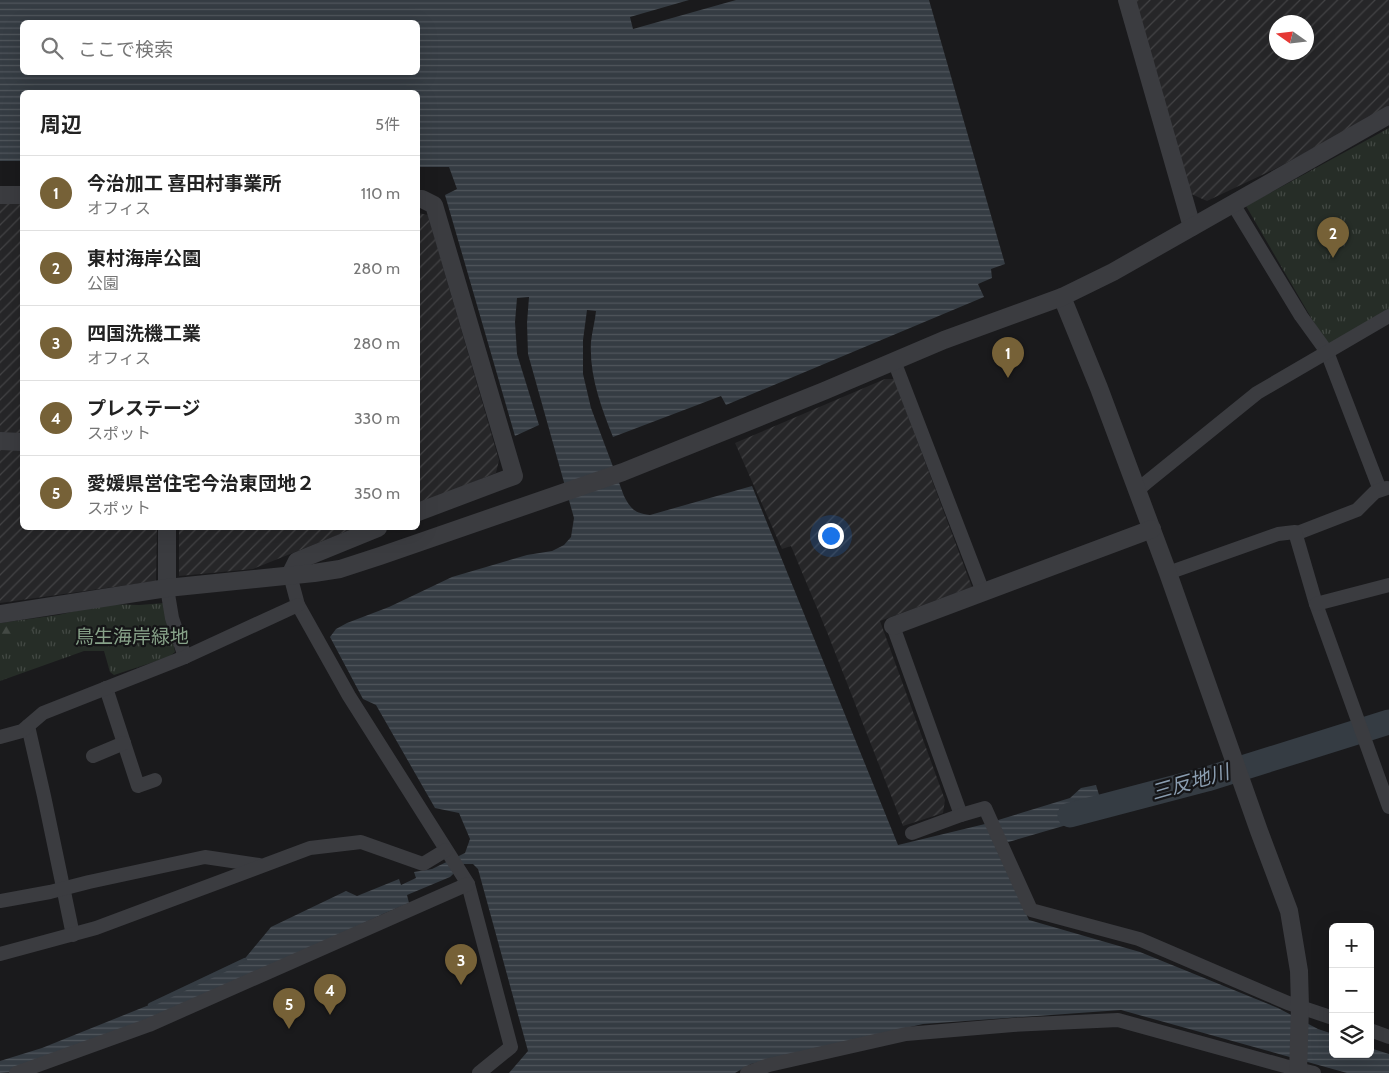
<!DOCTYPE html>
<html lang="ja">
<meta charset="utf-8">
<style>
:root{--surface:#fff;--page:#f2f2f2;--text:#222;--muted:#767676;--line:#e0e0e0;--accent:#766137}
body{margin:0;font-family:Cabin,"Noto Sans JP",sans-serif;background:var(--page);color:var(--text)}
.controls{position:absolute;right:15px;bottom:15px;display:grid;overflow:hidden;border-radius:8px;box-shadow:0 5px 20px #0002}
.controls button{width:45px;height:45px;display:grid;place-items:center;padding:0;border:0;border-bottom:1px solid var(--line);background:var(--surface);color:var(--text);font:25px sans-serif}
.compass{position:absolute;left:1269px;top:15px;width:45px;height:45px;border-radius:50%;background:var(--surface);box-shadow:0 5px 20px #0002;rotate:284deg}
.you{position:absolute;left:830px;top:535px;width:18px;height:18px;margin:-12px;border:4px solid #fff;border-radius:50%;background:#1a73e8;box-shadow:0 0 0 8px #1a73e833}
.badge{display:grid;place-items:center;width:32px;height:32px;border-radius:50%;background:var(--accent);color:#fff;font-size:16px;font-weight:700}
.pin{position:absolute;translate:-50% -41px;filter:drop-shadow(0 1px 2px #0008)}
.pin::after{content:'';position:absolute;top:26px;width:18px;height:15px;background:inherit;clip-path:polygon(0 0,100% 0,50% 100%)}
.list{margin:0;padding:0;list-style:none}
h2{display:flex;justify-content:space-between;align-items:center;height:65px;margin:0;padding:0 20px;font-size:21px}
h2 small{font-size:16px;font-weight:400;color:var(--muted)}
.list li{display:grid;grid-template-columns:32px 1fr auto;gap:15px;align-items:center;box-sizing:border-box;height:75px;padding:0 20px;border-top:1px solid var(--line)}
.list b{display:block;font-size:19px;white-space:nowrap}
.list p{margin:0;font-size:16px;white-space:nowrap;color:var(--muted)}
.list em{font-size:16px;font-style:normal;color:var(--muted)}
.icon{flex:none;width:28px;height:28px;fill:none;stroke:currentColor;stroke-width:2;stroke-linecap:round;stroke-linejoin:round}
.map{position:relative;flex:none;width:1389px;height:1073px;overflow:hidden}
.search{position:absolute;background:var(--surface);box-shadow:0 5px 20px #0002;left:20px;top:20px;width:400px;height:55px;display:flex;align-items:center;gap:12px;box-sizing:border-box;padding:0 18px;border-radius:8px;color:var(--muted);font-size:19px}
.panel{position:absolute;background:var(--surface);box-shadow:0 5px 20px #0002;left:20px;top:90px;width:400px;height:440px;border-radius:8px}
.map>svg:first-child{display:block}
.industrial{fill:url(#industrial-furrows);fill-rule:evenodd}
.grass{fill:url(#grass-tufts)}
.forest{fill:url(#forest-firs)}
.water{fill:url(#water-rules);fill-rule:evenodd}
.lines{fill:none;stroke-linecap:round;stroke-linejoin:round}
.stream{stroke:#353c43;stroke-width:4.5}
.river{stroke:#353c43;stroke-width:25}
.minor{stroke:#3b3c40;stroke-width:14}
.tertiary{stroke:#3b3c40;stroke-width:18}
.labels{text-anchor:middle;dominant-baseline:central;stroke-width:4.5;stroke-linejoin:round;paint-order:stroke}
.park-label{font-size:19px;fill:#87a289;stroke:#151517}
.water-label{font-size:20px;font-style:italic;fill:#8a9db0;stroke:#151517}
</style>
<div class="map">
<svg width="1389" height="1073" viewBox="0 0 1389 1073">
<defs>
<pattern id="industrial-furrows" width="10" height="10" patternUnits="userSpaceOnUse" patternTransform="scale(1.25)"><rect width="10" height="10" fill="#262628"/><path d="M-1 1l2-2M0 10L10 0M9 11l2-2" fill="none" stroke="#434345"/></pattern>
<pattern id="grass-tufts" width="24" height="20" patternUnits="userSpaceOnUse" patternTransform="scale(1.25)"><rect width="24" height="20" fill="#262d27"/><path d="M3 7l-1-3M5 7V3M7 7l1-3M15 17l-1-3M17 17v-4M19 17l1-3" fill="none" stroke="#434944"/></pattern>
<pattern id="forest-firs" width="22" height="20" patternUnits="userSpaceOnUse" patternTransform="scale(1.25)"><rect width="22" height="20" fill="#262d27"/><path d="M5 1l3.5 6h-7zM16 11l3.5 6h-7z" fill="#434944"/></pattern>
<pattern id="water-rules" width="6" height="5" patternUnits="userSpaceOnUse" patternTransform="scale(1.25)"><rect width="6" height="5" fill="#353c43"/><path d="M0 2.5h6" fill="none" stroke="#50565c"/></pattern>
</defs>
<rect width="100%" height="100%" fill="#1a1a1c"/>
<!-- industrial -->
<g class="industrial">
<path d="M 1133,0 L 1389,0 L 1389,107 L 1277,168 L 1207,201 L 1189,193 ZM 1276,22 L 1306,22 L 1306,52 L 1276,52 Z"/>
<rect x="0" y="204" width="22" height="233"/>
<path d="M 418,213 L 428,215 L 499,460 L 496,473 L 418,504 Z"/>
<path d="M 885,379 L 894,379 L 972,587 L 880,621 L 945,800 L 943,813 L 903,826 L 827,632 L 791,546 L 782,549 L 735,443 Z"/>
<path d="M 0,450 L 22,450 L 22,528 L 157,528 L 156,581 L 0,603 Z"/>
<path d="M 179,528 L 355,528 L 253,569 L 179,576 Z"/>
</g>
<!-- grass -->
<g class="grass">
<path d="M 1389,128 L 1389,310 L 1327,345 L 1246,206 Z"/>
<path d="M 165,603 L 175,652 L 169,657 L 114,675 L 110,672 L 104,651 L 84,651 L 0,681 L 0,623 L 58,615 L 107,604 L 139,605 Z"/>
</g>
<!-- forest -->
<path class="forest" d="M 40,621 L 39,626 L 0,649 L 0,627 Z"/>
<!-- water -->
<path class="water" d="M 0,0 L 689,0 L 630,17 L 633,29 L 736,0 L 929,0 L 1005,264 L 991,269 L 992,278 L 978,284 L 984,297 L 726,405 L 721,396 L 613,437 C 601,407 589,375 591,342 C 592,332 595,321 596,311 L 587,310 L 583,340 L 583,374 L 591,408 L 624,496 C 631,509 634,513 650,515 L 752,486 L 898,845 L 985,824 L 1070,798 L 1081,788 L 1096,785 L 1104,811 L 1101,815 L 995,846 L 1029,920 L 1140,952 L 1278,1008 L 1318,1029 L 1333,1034 L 1333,1054 L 1370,1054 L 1370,1048 L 1389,1054 L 1389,1073 L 1347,1073 L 1121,1010 L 923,1024 L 751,1064 L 735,1073 L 509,1073 L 528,1051 L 478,869 L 473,864 L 464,864 L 450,877 L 407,895 L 409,903 L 383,914 L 211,995 L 13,1072 L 0,1073 L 0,1061 L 42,1048 L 154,1003 L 242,962 L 271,927 L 346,891 L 357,896 L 399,879 L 401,885 L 416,878 L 414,872 L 432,869 L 465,853 L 470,839 L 459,813 L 435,808 L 376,705 L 363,699 L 330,637 L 336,629 L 347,623 L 389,607 L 452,577 L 527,555 L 552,551 L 564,545 L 571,537 L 574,518 L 528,354 L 527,323 L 529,297 L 517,298 L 515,322 L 517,354 L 539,425 L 515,436 L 445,195 L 457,189 L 449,167 L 418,167 L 418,92 L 22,92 L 22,161 L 0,161 ZM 22,22 L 418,22 L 418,72 L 22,72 Z"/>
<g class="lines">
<!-- stream -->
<path class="stream" d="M 150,1005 L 245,960"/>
<!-- river -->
<path class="river" d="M 1070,815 L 1207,779 L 1389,722"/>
<!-- minor -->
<g class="minor">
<path d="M 1233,204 L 1301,316 L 1327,352 L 1380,490"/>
<path d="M 894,361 L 983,592"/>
<path d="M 1138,490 L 1147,482 L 1257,393 L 1389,316"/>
<path d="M 1295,534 L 1357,510 L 1375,492 L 1387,488"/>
<path d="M 1168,573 L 1278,534 L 1295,532 L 1316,604 L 1389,807"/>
<path d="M 290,575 L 298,605 L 349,696 L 468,884 L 511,1047 L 479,1073"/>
<path d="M 167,588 L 172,618 L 185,657"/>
<path d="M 1316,604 L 1389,585"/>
<path d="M 893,626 L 961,815"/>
<path d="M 106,688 L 138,786 L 155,780"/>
<path d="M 28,726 L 44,796 L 73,935"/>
<path d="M 0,737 L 22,731 L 43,713 L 185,657 L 298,605"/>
<path d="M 93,756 L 124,743"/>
<path d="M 912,833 L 961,815 L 985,808 L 1031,910 L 1139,939 L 1288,1003 L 1333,1018"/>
<path d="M 0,901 L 50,892 L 89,882 L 205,857 L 259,865"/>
<path d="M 0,954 L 96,928 L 310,848 L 361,842 L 423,864 L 446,850"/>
<path d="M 1370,1030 L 1389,1037"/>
<path d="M 16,1073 L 149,1025 L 468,884"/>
<path d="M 747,1073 L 769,1065 L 906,1034 L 1013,1025 L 1118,1020 L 1285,1066 L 1314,1073"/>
</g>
<!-- tertiary -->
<g class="tertiary">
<path d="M 1127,0 L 1192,227"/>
<path d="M 0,195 L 22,195"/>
<path d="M 418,199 L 422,199 L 434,205 L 514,476 L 418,512"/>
<path d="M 1062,297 L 1099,388 L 1168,573 L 1259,831 L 1289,911 L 1299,971 L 1300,1007 L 1298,1073"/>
<path d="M 0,441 L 22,442"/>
<path d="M 167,528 L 167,588"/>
<path d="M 290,575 L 297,561 L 378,528"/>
<path d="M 0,614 L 167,588 L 314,573 L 340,569 L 380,556 L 623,472 L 824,391 L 944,340 L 1062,297 L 1113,272 L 1389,115"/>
<path d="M 893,626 L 1152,529"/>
</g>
</g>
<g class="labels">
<!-- park labels -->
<g class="park-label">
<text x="132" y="636">鳥生海岸緑地</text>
</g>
<!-- water labels -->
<g class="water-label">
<text transform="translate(1190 782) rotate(-16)">三反地川</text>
</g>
</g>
</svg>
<div class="controls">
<button>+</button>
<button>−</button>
<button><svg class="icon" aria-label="layers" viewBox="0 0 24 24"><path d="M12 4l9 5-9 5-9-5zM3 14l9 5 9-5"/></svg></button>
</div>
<svg class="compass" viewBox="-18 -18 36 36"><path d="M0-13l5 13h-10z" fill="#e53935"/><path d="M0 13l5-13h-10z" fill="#767676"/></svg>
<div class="you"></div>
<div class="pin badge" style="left:1008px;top:378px">1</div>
<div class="pin badge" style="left:1333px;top:258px">2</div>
<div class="pin badge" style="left:461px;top:985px">3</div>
<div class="pin badge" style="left:330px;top:1015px">4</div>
<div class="pin badge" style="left:289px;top:1029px">5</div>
<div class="search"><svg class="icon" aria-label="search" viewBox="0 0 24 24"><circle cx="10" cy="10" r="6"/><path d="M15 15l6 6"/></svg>ここで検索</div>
<section class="panel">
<h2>周辺<small>5件</small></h2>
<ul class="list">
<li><span class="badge">1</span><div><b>今治加工 喜田村事業所</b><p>オフィス</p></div><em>110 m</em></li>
<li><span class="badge">2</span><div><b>東村海岸公園</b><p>公園</p></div><em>280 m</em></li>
<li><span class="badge">3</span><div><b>四国洗機工業</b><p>オフィス</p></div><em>280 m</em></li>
<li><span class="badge">4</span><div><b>プレステージ</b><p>スポット</p></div><em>330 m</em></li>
<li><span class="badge">5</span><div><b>愛媛県営住宅今治東団地２</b><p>スポット</p></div><em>350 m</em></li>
</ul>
</section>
</div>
